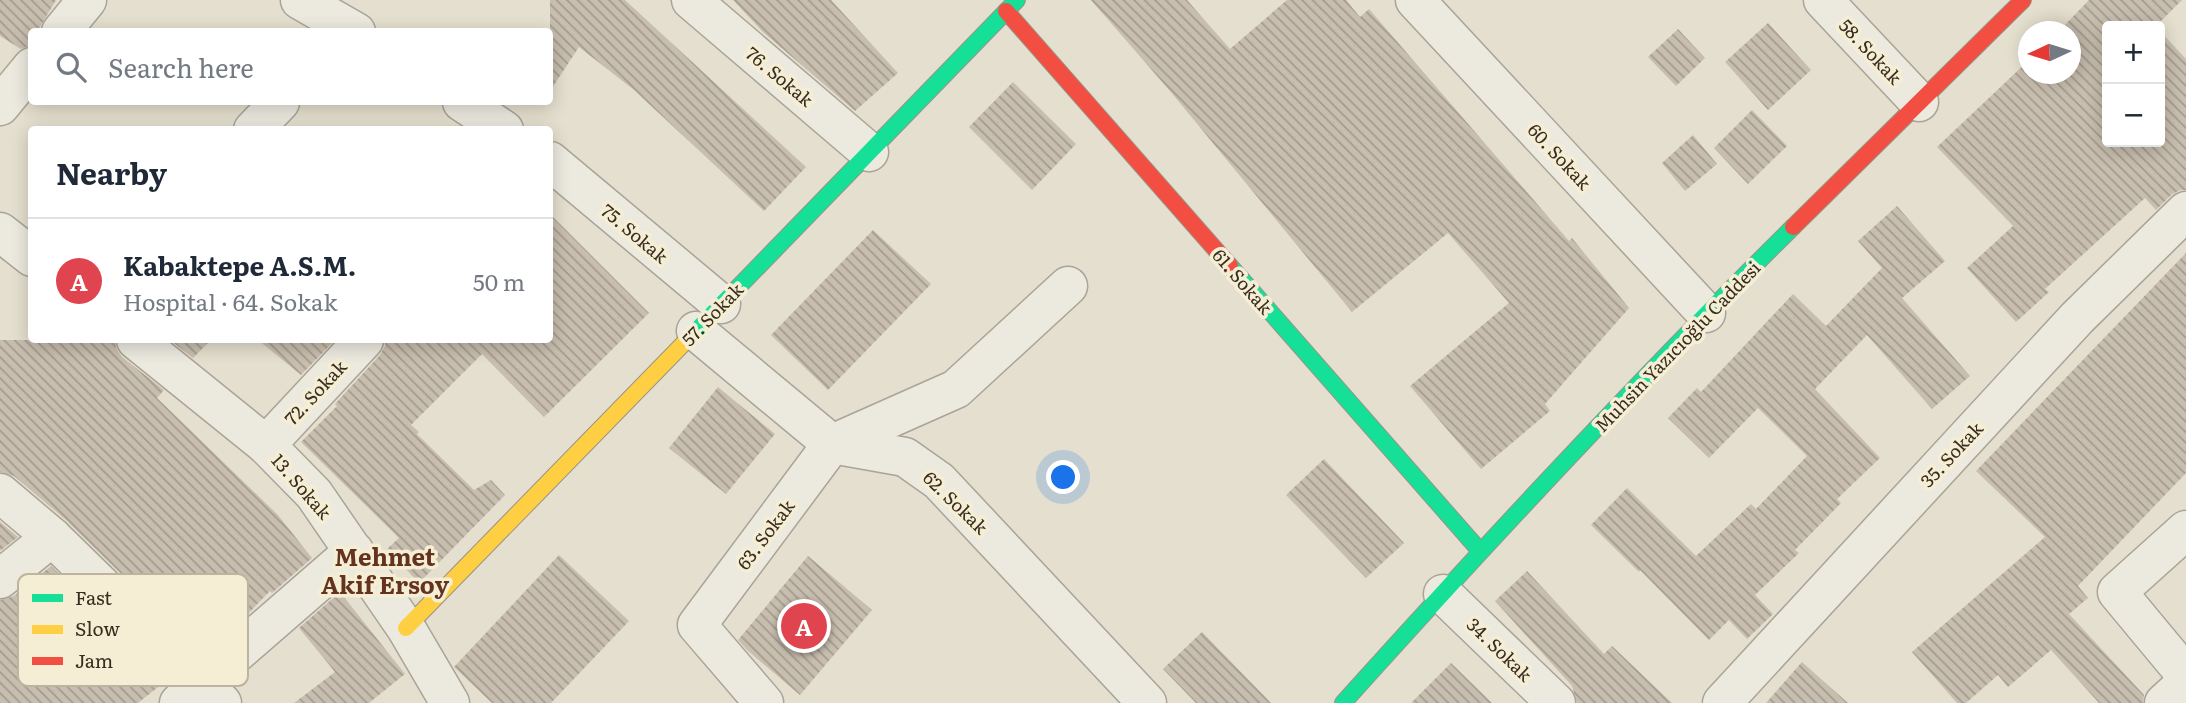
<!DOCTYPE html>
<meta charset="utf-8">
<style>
:root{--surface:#fff;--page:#f2f2f3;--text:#1f2937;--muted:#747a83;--line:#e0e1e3;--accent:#7c3aed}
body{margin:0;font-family:Literata,serif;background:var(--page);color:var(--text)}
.controls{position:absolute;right:21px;top:21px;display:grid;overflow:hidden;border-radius:7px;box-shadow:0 4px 18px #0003}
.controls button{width:63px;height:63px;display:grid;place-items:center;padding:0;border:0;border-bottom:2px solid var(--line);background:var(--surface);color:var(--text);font:35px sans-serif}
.compass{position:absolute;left:2018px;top:21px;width:63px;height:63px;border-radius:50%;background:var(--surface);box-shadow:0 4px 18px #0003;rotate:266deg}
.you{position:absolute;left:1064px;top:478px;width:24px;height:24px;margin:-18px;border:5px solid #fff;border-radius:50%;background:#1a73e8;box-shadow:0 0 0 10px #1a73e833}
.badge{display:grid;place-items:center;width:46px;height:46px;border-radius:50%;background:var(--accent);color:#fff;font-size:23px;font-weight:700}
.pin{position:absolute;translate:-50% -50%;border:4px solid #fff;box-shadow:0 2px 7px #0006}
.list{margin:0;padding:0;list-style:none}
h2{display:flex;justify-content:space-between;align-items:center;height:91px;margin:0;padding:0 28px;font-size:30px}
h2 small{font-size:23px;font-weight:400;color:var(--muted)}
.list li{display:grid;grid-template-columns:46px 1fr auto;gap:21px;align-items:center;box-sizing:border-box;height:126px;padding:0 28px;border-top:2px solid var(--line)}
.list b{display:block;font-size:26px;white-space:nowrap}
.list p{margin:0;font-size:23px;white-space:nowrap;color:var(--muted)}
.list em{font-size:23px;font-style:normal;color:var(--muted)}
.icon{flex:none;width:38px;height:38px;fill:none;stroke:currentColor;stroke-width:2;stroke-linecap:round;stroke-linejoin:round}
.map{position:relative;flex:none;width:2186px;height:703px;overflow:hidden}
.search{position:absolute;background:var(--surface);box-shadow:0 4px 18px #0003;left:28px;top:28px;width:525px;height:77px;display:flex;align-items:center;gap:18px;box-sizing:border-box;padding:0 24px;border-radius:7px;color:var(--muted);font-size:26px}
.panel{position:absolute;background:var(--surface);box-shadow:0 4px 18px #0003;left:28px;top:126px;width:525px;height:217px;border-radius:7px}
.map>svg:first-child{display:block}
.building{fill:url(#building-back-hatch)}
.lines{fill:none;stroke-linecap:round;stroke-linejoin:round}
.street-casing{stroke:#a9a497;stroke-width:41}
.fast-casing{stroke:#999386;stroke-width:18}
.slow-casing{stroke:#999386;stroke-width:18}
.jam-casing{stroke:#999386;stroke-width:18}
.street{stroke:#ece9df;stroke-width:38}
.fast{stroke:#16e098;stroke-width:16}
.slow{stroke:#ffcf43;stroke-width:16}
.jam{stroke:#f24e42;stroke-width:16}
.labels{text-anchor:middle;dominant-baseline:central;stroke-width:7;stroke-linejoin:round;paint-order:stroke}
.street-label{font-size:18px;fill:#382d1f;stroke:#f5eed4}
.district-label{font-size:24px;font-weight:bold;fill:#64331f;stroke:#f5eed4}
.key{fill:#f5eed4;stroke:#bcb49e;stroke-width:2}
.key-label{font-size:19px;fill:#382d1f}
</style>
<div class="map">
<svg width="2186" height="703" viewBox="0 0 2186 703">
<defs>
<pattern id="building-back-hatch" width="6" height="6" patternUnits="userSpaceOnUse" patternTransform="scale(1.75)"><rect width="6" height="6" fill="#c8beaf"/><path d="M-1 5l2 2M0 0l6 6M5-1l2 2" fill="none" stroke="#a39b8e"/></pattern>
</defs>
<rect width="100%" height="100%" fill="#e4dfce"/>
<!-- building -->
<g class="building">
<path d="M 0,0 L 56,0 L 37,32 L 32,32 L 32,41 L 29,46 L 21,49 L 0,36 Z"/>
<path d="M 550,0 L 625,0 L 806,167 L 764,211 L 634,90 L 579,47 L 550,91 Z"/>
<path d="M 733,0 L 831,0 L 898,73 L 855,111 L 763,32 Z"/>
<path d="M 1091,0 L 1187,0 L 1230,49 L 1287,0 L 1346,0 L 1360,17 L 1369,9 L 1569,241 L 1572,238 L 1629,308 L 1545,404 L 1550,411 L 1481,469 L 1410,386 L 1509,303 L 1448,233 L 1352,312 L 1170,91 Z"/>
<path d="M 2089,0 L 2182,0 L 2156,26 L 2107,26 L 2107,142 L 2160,142 L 2160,31 L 2186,59 L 2186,190 L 2180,190 L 2171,195 L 2156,210 L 2145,198 L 2045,289 L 2049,292 L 2016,322 L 1967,268 L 2013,226 L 1937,147 L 2028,61 L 2028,74 L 2070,74 L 2070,32 L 2058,32 Z"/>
<path d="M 1768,23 L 1811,70 L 1768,110 L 1725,62 Z"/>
<path d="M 1678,29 L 1705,58 L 1676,86 L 1648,57 Z"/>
<path d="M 1013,82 L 1076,144 L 1032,190 L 969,127 Z"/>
<path d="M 1752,110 L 1787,146 L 1748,184 L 1714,148 Z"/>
<path d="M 1693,135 L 1717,164 L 1685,191 L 1662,163 Z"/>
<path d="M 1897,206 L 1945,261 L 1902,298 L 1970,376 L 1932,409 L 1867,335 L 1815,389 L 1880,458 L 1837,499 L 1841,503 L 1795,550 L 1799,553 L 1755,595 L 1773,614 L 1747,639 L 1729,620 L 1709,640 L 1640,570 L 1639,572 L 1591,525 L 1627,488 L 1696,556 L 1751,504 L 1756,509 L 1807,456 L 1758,408 L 1709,458 L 1668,418 L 1697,388 L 1701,392 L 1793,294 L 1826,326 L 1882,268 L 1858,241 Z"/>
<path d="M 550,214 L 649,313 L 544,417 L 482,354 L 411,425 L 419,432 L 417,434 L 474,490 L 491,480 L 505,495 L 419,583 L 387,549 L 399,538 L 301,442 L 337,406 L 335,404 L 380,355 L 385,346 L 385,340 L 550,340 Z"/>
<path d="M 873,230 L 931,284 L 828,390 L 771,335 Z"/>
<path d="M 2186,253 L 2186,473 L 2078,586 L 2088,598 L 2069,614 L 2144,695 L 2143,703 L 2099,703 L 2051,650 L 2008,687 L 1998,675 L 1966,703 L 1957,703 L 1912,652 L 2045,537 L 1976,471 Z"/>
<path d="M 0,340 L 115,340 L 116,348 L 122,357 L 164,390 L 157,398 L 278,515 L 312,558 L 272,593 L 270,591 L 244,618 L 203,654 L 66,520 L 14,476 L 0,472 Z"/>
<path d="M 170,340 L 211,340 L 193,358 Z"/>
<path d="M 258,340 L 335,340 L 301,375 Z"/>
<path d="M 718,387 L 775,434 L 726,494 L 669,448 Z"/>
<path d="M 1324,459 L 1404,543 L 1366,578 L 1286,495 Z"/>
<path d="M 0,522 L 18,537 L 0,551 Z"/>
<path d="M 559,555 L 629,621 L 551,703 L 492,703 L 454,667 Z"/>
<path d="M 808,556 L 872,610 L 800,695 L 747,650 L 738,640 Z"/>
<path d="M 51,566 L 167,680 L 138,703 L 0,703 L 0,600 L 14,596 Z"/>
<path d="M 1527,571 L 1604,654 L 1612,646 L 1672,703 L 1577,703 L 1572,686 L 1495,601 Z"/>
<path d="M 340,592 L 405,674 L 369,703 L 294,703 L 335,672 L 299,628 Z"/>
<path d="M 1202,632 L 1271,703 L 1196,703 L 1163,669 Z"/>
<path d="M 1802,662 L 1848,703 L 1766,703 Z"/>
<path d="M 1451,663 L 1492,703 L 1411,703 Z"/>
</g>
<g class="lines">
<!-- street casing -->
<g class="street-casing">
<g id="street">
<path d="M 300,0 L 356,32"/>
<path d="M 691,0 L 869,152"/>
<path d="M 1415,0 L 1706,313"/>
<path d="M 1823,0 L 1919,102"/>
<path d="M 61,32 L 87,0"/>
<path d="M 462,102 L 504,130"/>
<path d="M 0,106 L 32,67"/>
<path d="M 253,130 L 280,102"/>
<path d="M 550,161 L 721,304"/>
<path d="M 0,232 L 32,257"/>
<path d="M 696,331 L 832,444 L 905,457 L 939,481 L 1147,703"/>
<path d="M 136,340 L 266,445 L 314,494 L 406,628 L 450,703"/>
<path d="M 266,445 L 364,340"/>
<path d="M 0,493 L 52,537 L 222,703"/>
<path d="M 2186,530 L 2117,592 L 2186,675"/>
<path d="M 0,579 L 52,537"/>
<path d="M 1443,594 L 1556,703"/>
<path d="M 179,703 L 354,551"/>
<path d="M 764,703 L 697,625 L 832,444 L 956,389 L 1068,286"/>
<path d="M 1722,703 L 2077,318 L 2186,211"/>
<path d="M 2164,703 L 2186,683"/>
</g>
</g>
<!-- fast casing -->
<g class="fast-casing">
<g id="fast">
<path d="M 1230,266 L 1480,551"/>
<path d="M 686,341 L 1017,0"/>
<path d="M 1343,703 C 1489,541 1638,380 1793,227"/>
</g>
</g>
<!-- slow casing -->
<g class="slow-casing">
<path id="slow" d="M 406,628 L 686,341"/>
</g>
<!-- jam casing -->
<g class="jam-casing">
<g id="jam">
<path d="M 1006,11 L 1230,266"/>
<path d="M 1793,227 L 2023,0"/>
</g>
</g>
<!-- street -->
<use href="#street" class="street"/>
<!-- fast -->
<use href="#fast" class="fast"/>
<!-- slow -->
<use href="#slow" class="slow"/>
<!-- jam -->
<use href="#jam" class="jam"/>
</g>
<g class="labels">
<!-- street labels -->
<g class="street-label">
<text transform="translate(1871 51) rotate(47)">58. Sokak</text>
<text transform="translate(780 76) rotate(40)">76. Sokak</text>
<text transform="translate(1560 156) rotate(47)">60. Sokak</text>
<text transform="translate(635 233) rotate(40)">75. Sokak</text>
<text transform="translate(1243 281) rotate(49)">61. Sokak</text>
<text transform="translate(712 314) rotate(-46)">57. Sokak</text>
<text transform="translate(1677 346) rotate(-46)">Muhsin Yazıcıoğlu Caddesi</text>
<text transform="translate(315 392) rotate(-47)">72. Sokak</text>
<text transform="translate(1951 454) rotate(-47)">35. Sokak</text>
<text transform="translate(302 486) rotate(49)">13. Sokak</text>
<text transform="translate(956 502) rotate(44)">62. Sokak</text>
<text transform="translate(765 534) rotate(-53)">63. Sokak</text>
<text transform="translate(1500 649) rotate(44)">34. Sokak</text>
</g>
<!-- district labels -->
<g class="district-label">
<text x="385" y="555">Mehmet<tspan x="385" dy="28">Akif Ersoy</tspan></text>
</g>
</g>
<!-- legend -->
<rect x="18" y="574" width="230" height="112" rx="10" class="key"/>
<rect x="32" y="594" width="31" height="8" fill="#16e098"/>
<rect x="32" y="625" width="31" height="9" fill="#ffcf43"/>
<rect x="32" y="657" width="31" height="8" fill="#f24e42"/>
<g class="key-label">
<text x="75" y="605">Fast</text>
<text x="75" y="636">Slow</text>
<text x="75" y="668">Jam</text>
</g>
</svg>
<div class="controls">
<button>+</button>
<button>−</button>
</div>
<svg class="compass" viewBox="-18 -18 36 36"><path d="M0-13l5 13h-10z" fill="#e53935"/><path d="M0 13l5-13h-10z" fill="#747a83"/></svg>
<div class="you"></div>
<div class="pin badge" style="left:804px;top:626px;background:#e0444e">A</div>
<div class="search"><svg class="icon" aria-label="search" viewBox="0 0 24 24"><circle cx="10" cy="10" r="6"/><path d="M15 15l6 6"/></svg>Search here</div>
<section class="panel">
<h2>Nearby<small></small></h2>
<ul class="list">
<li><span class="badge" style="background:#e0444e">A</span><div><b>Kabaktepe A.S.M.</b><p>Hospital · 64. Sokak</p></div><em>50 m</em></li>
</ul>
</section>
</div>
